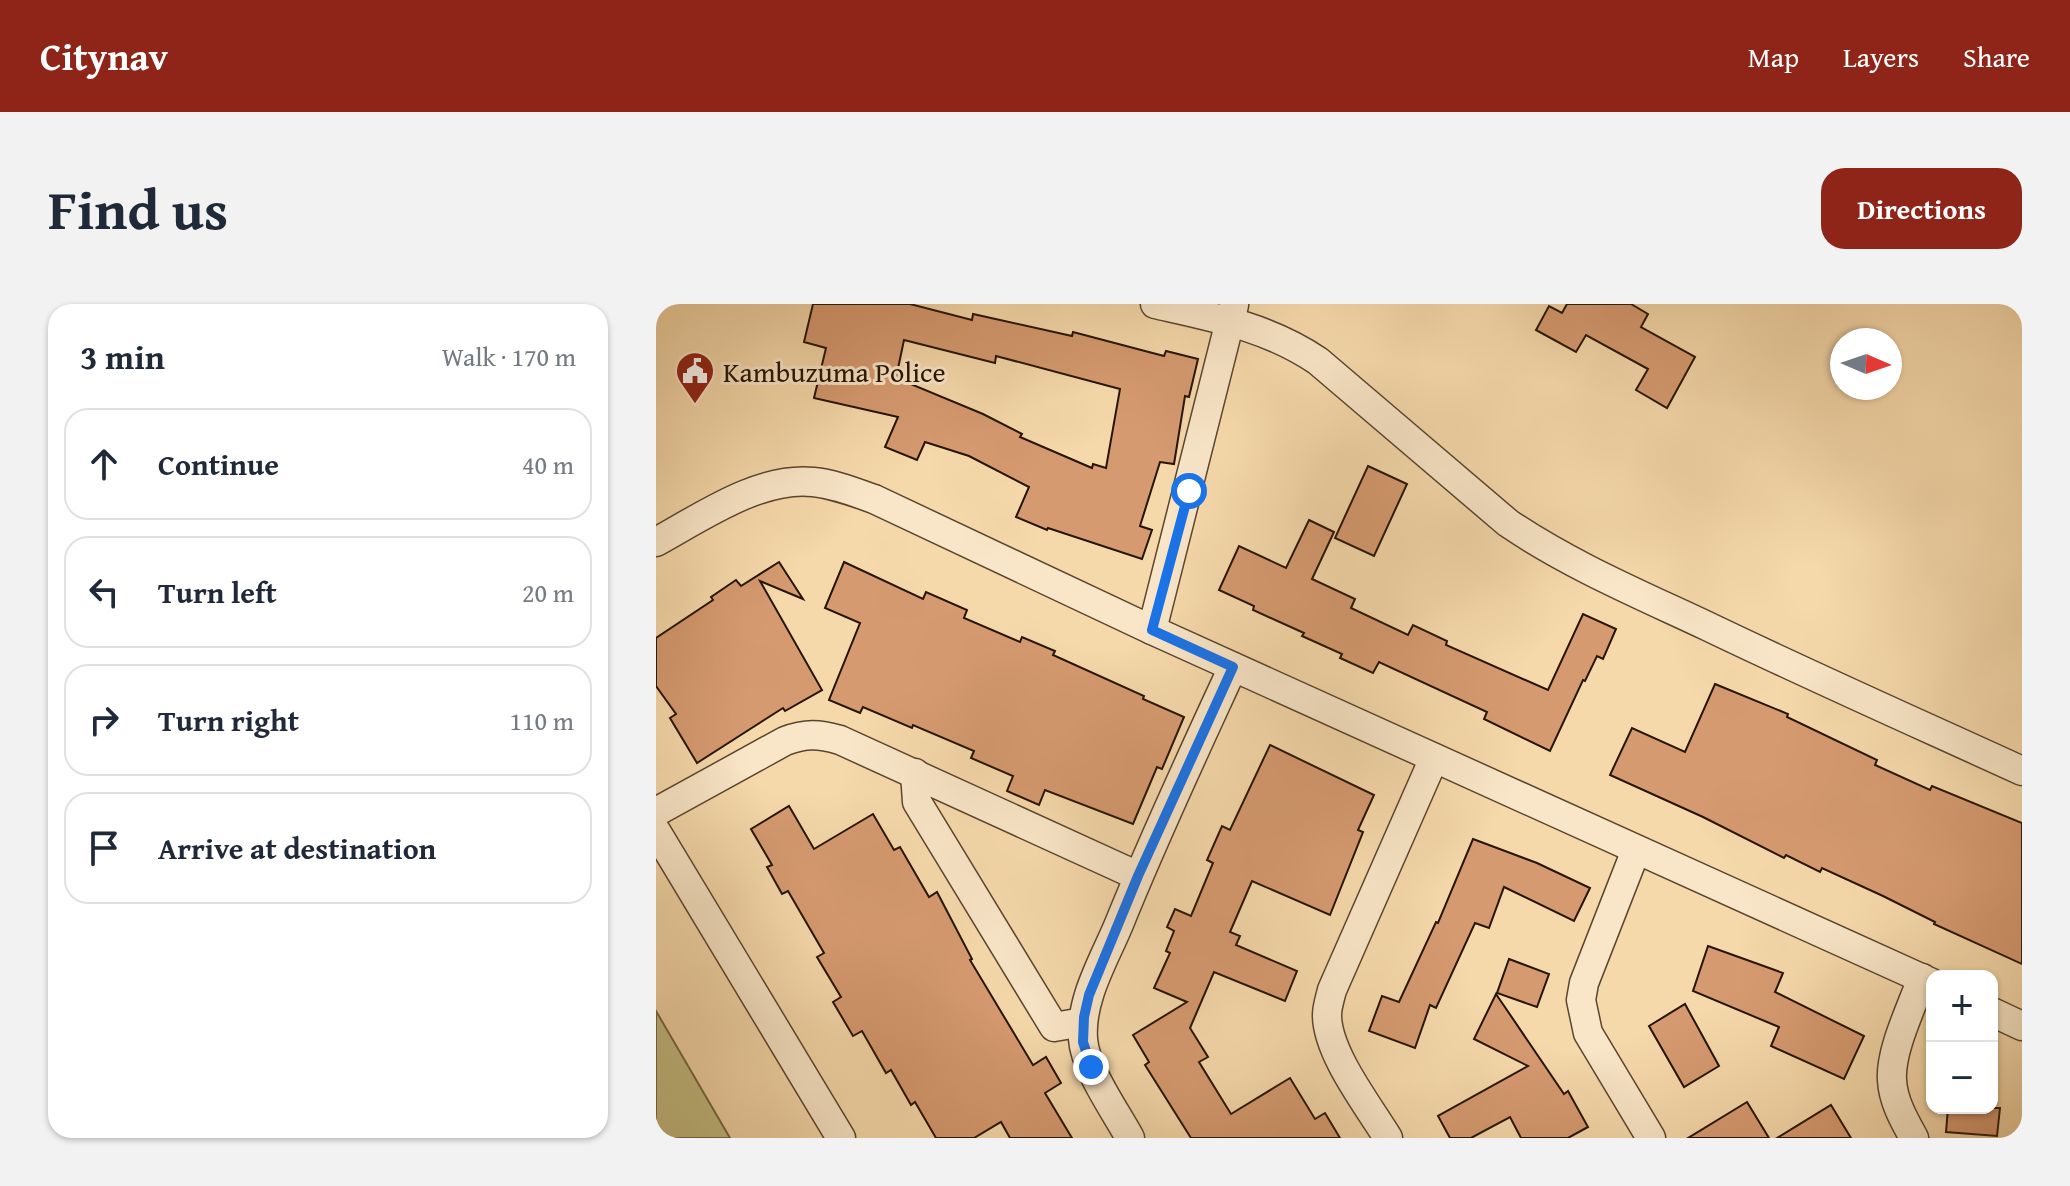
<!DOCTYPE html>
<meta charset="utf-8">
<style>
:root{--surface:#fff;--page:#f2f2f3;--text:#1f2937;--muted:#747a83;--line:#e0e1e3;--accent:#8f2418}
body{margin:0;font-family:"Gentium Book Plus",serif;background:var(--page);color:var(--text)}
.controls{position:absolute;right:24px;bottom:24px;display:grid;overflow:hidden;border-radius:16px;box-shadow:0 2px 6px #0004}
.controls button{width:72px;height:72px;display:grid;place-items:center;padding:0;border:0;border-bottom:2px solid var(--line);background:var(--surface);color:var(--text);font:40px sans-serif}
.compass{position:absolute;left:1174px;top:24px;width:72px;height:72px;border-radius:50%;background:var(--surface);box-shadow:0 2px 6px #0004;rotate:92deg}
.stop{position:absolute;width:24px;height:24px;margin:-18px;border:6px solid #1a73e8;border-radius:50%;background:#fff}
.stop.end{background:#1a73e8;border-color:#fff;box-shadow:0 2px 8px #0008}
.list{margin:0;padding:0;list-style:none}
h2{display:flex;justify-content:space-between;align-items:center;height:104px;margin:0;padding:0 32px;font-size:34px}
h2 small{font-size:26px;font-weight:400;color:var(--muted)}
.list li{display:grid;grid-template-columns:52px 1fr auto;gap:24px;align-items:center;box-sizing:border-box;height:112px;margin:0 16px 16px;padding:0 16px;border:2px solid var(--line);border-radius:24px}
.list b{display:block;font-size:30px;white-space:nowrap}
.list em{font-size:26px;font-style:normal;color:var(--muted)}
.icon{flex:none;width:44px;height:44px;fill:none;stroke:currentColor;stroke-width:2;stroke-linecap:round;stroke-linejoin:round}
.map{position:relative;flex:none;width:1366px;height:834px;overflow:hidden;border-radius:24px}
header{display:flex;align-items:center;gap:48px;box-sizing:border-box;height:112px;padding:0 40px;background:var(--accent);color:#fff}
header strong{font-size:38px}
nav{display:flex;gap:44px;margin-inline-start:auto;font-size:28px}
.intro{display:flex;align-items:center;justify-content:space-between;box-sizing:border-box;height:192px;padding:0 48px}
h1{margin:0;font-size:56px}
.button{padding:20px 36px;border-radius:24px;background:var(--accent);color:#fff;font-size:28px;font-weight:700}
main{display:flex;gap:48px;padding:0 48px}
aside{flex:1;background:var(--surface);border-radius:24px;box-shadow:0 2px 6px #0004}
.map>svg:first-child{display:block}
.green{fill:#c4bd84;stroke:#756844;stroke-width:2}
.building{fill:#d69a70;stroke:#261405;stroke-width:2;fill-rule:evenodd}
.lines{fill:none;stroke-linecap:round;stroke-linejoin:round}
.minor-casing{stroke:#5a452e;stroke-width:31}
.minor{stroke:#f9e6c8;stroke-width:28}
.route{stroke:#1a73e8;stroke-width:10}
.labels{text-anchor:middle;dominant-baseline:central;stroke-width:6;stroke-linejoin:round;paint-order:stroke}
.poi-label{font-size:28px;fill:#261405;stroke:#f9e6c8;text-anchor:start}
</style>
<header>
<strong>Citynav</strong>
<nav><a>Map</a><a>Layers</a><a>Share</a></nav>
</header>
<div class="intro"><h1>Find us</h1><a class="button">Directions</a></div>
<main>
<aside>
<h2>3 min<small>Walk · 170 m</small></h2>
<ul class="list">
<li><svg class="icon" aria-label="ahead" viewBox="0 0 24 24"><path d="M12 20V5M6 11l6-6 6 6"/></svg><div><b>Continue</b></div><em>40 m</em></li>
<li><svg class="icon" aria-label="left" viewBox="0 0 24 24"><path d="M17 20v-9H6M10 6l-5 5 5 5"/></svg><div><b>Turn left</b></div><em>20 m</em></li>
<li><svg class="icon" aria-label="right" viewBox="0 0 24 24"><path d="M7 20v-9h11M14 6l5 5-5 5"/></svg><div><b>Turn right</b></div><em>110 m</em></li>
<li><svg class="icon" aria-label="arrive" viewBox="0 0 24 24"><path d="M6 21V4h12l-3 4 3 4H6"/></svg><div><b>Arrive at destination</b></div></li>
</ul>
</aside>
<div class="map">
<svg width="1366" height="834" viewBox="0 0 1366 834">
<rect width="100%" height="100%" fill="#f6d9ab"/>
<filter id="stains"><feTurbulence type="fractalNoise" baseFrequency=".0025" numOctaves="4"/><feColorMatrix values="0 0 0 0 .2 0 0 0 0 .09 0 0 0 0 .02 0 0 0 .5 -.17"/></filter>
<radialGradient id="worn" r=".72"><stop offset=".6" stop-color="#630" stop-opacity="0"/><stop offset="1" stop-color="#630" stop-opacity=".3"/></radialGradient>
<!-- green -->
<path class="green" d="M 0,707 L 74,834 L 0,834 Z"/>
<!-- building -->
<g class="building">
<path d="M 157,0 L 254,0 L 316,16 L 317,10 L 416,32 L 417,28 L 508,52 L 510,47 L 542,55 L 533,93 L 529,92 L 518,160 L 504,158 L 484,222 L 496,226 L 486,255 L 392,224 L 391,226 L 360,213 L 373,183 L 313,152 L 269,138 L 261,156 L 229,143 L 242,113 L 158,94 L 170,44 L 148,38 ZM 248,36 L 339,59 L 340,52 L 464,85 L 450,164 L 437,160 L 436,164 L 364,133 L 366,130 L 327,110 L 240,74 Z"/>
<path d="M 911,0 L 975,0 L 992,10 L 985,23 L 1039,53 L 1011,104 L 980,86 L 992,65 L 930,31 L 920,48 L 880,26 L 893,2 L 906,9 Z"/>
<path d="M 712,162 L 751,180 L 718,252 L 679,234 Z"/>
<path d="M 653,216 L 678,228 L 656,275 L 699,295 L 695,304 L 752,331 L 757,321 L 791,337 L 790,341 L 892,386 L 927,310 L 960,325 L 947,355 L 941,352 L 929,377 L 927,376 L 894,447 L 828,415 L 831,408 L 723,358 L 717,369 L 684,354 L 686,350 L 646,332 L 648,329 L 597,306 L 598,302 L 563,286 L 583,242 L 630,264 Z"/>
<path d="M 123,258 L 147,295 L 104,277 L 166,386 L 129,407 L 127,404 L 41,459 L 14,414 L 20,410 L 0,382 L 0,334 L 57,296 L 55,293 L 80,276 L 85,282 Z"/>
<path d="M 188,258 L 267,295 L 270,288 L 311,306 L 308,314 L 364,338 L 366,333 L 399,347 L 397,351 L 488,392 L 487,395 L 528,413 L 506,465 L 501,463 L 477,520 L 389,486 L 383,501 L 351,487 L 357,472 L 315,454 L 318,447 L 257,421 L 256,424 L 207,403 L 204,409 L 173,396 L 204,319 L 169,304 Z"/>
<path d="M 1059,380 L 1132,410 L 1131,413 L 1221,456 L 1219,461 L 1274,486 L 1276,482 L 1366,519 L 1366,660 L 1278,620 L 1279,618 L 1227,592 L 1166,564 L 1164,568 L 1130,551 L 1128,554 L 1047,513 L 954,471 L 976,424 L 1029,448 Z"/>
<path d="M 614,441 L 718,491 L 702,526 L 707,528 L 674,611 L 596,577 L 574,628 L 584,632 L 580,641 L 641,667 L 629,697 L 558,668 L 534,724 L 552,753 L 543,758 L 575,810 L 634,774 L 659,815 L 669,809 L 684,834 L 535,834 L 489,761 L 493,758 L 477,731 L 531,698 L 498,684 L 514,649 L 510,647 L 518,627 L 511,623 L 519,605 L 535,612 L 557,559 L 551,556 L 566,522 L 574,526 Z"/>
<path d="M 133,502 L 158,545 L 217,510 L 238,546 L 244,543 L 273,593 L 281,588 L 316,655 L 314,656 L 377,761 L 390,753 L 405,779 L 389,789 L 416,834 L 354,834 L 345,818 L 318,834 L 280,834 L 259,798 L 255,801 L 235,766 L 230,769 L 206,727 L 197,732 L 177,698 L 185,693 L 161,653 L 168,649 L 132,587 L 126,590 L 111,563 L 116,561 L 95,525 Z"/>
<path d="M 817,535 L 881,559 L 934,584 L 918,617 L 848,583 L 833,624 L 819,619 L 780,704 L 774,701 L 759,744 L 713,727 L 726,692 L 743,698 L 780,618 L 782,619 Z"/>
<path d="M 1052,642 L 1127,669 L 1119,688 L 1208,732 L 1188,775 L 1115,742 L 1123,723 L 1037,687 Z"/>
<path d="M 853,655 L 893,670 L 881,703 L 841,689 Z"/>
<path d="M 840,690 L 908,790 L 912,787 L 932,823 L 912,834 L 865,834 L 854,813 L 815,834 L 794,834 L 782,812 L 872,762 L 818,735 Z"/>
<path d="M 1029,700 L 1063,762 L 1028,783 L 993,722 Z"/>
<path d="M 1091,798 L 1113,834 L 1032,834 Z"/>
<path d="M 1175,801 L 1195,834 L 1121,834 Z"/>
<path d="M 1292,804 L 1344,804 L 1341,832 L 1290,828 Z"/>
</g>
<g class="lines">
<!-- minor casing -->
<g class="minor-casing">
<g id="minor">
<path d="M 499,0 C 557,13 612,23 662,57 L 852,219 C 914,261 983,290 1051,322 C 1155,372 1261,419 1366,467"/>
<path d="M 0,238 C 44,214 104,172 157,178 C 178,180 198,188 218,195 L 496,326 L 1276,679"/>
<path d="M 496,326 L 578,1"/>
<path d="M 259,469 L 261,498 L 398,723 L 427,718"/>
<path d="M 0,508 L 129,437 C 150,429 163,430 184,436 L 482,572"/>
<path d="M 0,527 L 185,834"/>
<path d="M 980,546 L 928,679 L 925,696 L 932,729 L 995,834"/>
<path d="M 1336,708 L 1366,722"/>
<path d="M 474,834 C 460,808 429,765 427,735 C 424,695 448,656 463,620 C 498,533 538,448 577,363"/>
<path d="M 732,834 C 712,801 671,749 671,711 C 671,703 674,694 676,686 L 778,454"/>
<path d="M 1258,834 C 1248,816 1237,797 1236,776 C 1234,746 1256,703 1266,674"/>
</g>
</g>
<!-- minor -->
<use href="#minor" class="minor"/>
</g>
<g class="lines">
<!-- route -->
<path class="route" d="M 435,763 L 427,738 L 428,713 L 433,691 L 482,572 L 577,363 L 496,326 L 533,187"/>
</g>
<!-- icons -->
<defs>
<g id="civic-pin" transform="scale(2)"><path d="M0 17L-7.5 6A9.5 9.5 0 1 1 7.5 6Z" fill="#8f2418" stroke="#f9e6c8"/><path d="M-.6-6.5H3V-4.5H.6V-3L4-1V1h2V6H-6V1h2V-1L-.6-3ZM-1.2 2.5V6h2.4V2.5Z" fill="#fff"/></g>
</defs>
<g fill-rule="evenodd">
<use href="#civic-pin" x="39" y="67"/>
</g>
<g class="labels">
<!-- poi labels -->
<g class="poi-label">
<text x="67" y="67">Kambuzuma Police</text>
</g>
</g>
<rect width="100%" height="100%" filter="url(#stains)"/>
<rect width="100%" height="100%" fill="url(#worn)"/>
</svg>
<div class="controls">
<button>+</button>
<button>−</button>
</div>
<svg class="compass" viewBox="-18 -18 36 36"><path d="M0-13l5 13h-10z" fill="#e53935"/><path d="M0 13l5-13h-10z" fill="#747a83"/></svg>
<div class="stop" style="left:533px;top:187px"></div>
<div class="stop end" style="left:435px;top:763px"></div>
</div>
</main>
